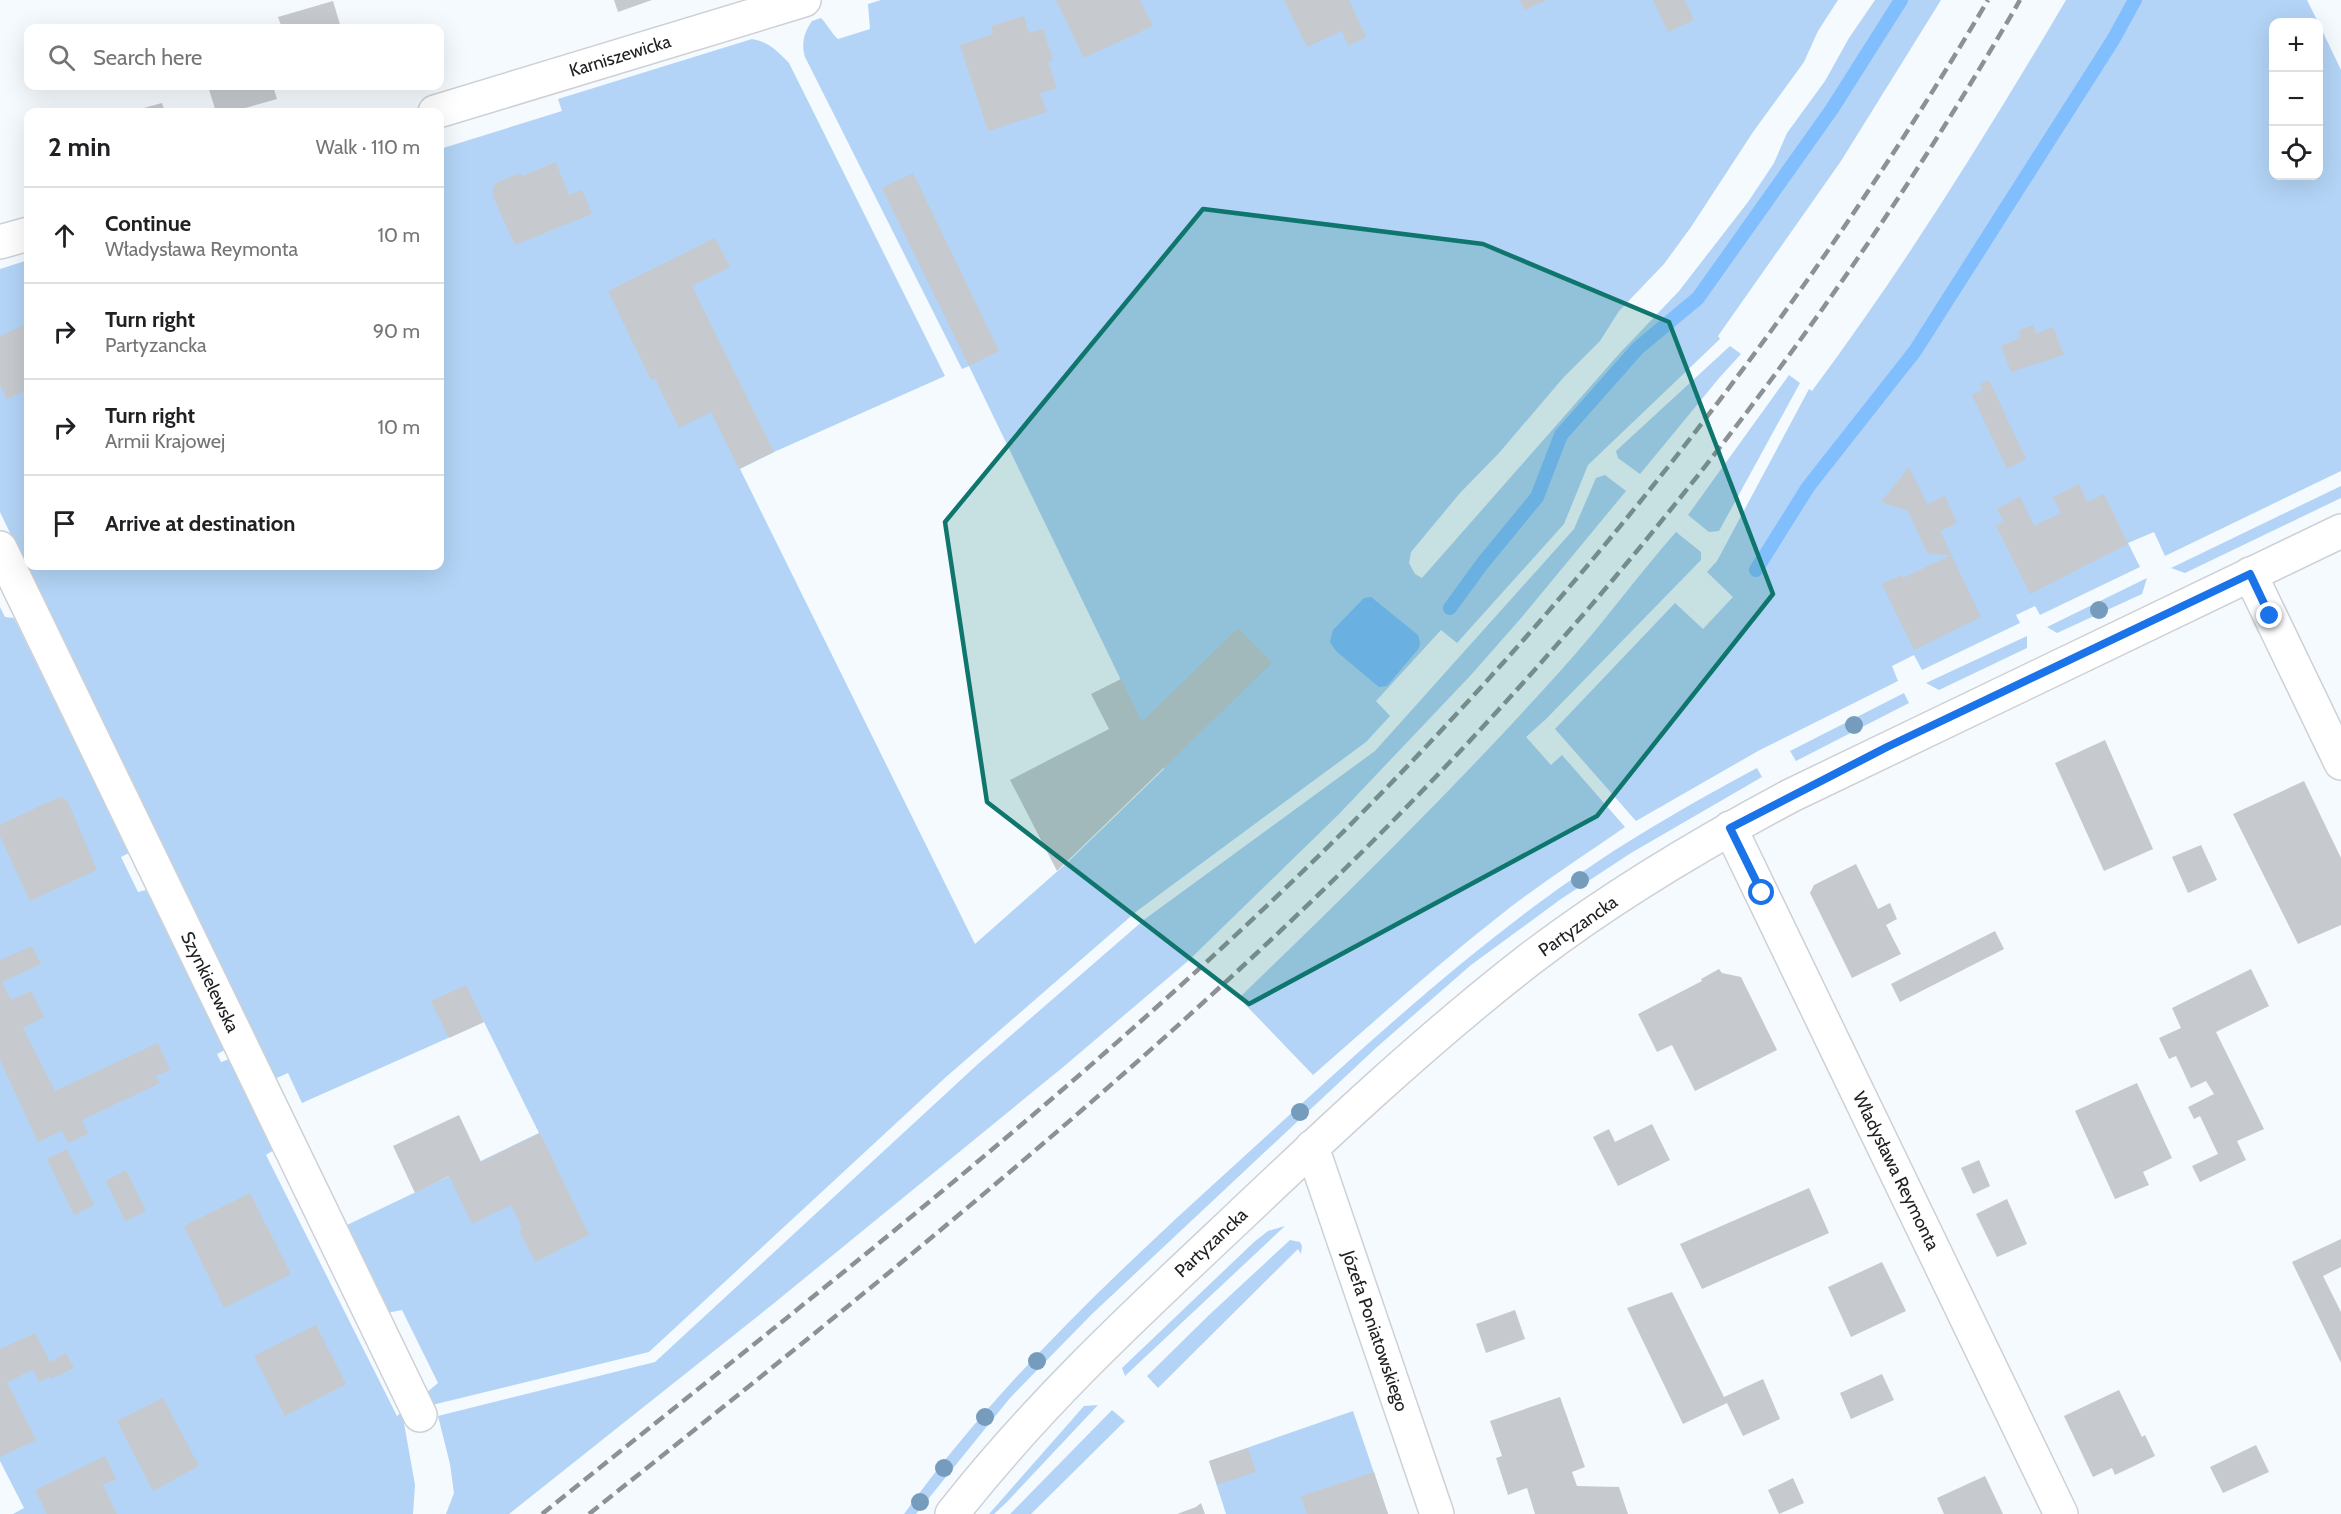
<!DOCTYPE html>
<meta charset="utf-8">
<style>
:root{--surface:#fff;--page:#f2f2f2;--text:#202124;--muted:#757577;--line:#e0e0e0}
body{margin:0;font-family:Cabin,sans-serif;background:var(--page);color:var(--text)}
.controls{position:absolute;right:18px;top:18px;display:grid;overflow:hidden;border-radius:12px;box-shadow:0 6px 24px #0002}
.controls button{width:54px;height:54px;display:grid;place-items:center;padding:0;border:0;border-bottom:2px solid var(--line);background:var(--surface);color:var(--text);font:30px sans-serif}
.stop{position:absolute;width:18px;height:18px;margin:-14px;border:4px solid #1a73e8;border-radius:50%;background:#fff}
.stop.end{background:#1a73e8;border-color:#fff;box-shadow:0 2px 6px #0008}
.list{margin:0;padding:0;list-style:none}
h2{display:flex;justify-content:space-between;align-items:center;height:78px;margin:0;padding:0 24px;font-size:26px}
h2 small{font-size:20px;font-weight:400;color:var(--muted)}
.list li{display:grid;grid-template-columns:39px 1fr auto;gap:18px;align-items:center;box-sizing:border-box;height:96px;padding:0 24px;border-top:2px solid var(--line)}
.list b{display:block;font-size:22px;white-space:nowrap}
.list p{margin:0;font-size:20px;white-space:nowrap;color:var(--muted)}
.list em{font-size:20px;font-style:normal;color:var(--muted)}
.icon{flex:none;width:33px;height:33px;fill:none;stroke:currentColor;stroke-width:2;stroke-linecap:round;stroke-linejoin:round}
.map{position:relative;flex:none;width:2341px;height:1514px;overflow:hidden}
.search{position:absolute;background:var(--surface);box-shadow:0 6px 24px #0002;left:24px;top:24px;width:420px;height:66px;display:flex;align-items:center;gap:15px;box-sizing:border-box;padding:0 21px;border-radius:12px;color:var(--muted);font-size:22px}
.panel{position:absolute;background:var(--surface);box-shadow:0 6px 24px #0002;left:24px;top:108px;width:420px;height:462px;border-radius:12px}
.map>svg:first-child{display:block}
.green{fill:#b3d4f6}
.water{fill:#81befe}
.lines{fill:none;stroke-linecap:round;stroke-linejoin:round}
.stream{stroke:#81befe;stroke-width:14}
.building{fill:#c6cacf}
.minor-casing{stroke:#cdd1d6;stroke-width:36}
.tertiary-casing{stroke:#cdd1d6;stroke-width:36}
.secondary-casing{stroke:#cdd1d6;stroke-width:36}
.minor{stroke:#fff;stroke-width:33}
.tertiary{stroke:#fff;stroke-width:33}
.secondary{stroke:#fff;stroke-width:33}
.rail{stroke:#8e9194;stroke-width:4.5;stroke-dasharray:12 6;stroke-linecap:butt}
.tree{fill:#759cbd}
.route{stroke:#1a73e8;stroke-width:8}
.marked{fill:#0f766e;fill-opacity:0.2;stroke:#0f766e;stroke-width:4.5;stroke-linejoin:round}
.labels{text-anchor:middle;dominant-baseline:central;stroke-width:5;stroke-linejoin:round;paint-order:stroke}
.street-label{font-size:18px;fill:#202123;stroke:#fff}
</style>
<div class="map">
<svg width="2341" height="1514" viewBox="0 0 2341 1514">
<rect width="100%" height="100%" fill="#f5fafe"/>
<!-- green -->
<g class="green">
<path d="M 881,0 L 1838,0 L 1818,31 L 1804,62 L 1753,132 L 1691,227 L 1664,264 L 1619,311 L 1600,341 L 1563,378 L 1499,453 L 1460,493 L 1411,552 L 1409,563 L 1415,574 L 1422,578 L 1619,354 L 1679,291 L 1748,202 L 1774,163 L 1787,133 L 1825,81 L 1849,38 L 1875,0 L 1941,0 L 1841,161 L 1718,336 L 1720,339 L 1588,465 L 1564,524 L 1457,643 L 1441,630 L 1376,701 L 1390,716 L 1366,742 L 1137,911 L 946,1077 L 649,1352 L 432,1405 L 426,1393 L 438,1383 L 402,1310 L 387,1313 L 347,1225 L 539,1133 L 484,1022 L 302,1103 L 288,1073 L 272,1080 L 0,512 L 0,269 L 28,260 L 28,566 L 440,566 L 440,149 L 562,111 L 558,99 L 752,39 C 769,42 777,51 789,63 L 945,376 L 774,452 L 740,469 L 975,944 L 1068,862 L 1164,769 L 969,366 L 962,369 L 805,57 C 801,44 804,32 812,21 L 821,18 C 828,25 831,33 838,39 L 870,29 L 868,4 Z"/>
<path d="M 2066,0 L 2307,0 L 2318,22 L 2274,22 L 2274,176 L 2318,176 L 2319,24 L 2341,70 L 2341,471 L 2165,556 L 2154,532 L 2128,543 L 2140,567 L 2040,615 L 2035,606 L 2016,615 L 2020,623 L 1922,670 L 1914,655 L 1892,666 L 1898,681 L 1758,751 L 1636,821 L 1555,729 L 1675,603 L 1703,629 L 1733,597 L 1707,572 L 1717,561 L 1809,389 L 1812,391 C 1905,266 1987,134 2066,0 Z"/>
<path d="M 1730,346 L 1741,354 L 1720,377 L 1640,474 L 1618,458 L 1616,451 Z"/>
<path d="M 1789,375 L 1800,383 L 1719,531 L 1709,532 L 1688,515 Z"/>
<path d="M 1605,475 L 1626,491 L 1522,617 L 1470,676 L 1339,814 L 1188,961 L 1062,1068 L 773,1304 L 509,1514 L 446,1514 L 454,1493 L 450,1464 L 438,1416 L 655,1362 L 978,1064 L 1145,919 L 1375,751 L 1574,529 L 1596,478 Z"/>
<path d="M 2341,486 L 2341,498 L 2185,573 L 2171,568 Z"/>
<path d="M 1676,532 L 1701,552 L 1701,560 L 1546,719 L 1526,737 L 1551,765 L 1562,755 L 1625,827 C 1582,857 1538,885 1498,917 C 1434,967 1374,1022 1313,1075 L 1239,998 C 1350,891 1460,783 1563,668 C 1603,624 1637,576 1676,532 Z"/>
<path d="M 2147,578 L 2142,594 L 2057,633 L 2047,627 Z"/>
<path d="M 0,607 L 5,617 L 14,618 L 129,853 L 121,857 L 138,892 L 146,890 L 225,1050 L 217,1054 L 221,1062 L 229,1059 L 274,1150 L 266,1155 L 397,1416 L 402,1412 L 415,1485 L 413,1514 L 13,1514 L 24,1508 L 0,1461 Z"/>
<path d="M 2027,636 L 2027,648 L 1939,690 L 1926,683 Z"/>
<path d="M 1904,693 L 1909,703 L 1796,761 L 1790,751 Z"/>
<path d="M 1757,768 L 1762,777 L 1631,853 L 1561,899 L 1471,965 L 1377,1047 L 1092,1314 L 1010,1398 L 916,1514 L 904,1514 C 1000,1381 1118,1271 1238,1162 C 1352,1058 1466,950 1594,864 C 1646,829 1701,798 1757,768 Z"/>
<path d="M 1285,1226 L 1125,1376 L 1122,1368 L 1254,1242 L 1268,1231 Z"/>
<path d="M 1290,1240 L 1300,1242 L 1302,1246 L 1301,1254 L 1298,1249 L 1158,1388 L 1147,1376 L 1208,1316 Z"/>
<path d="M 1098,1405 L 1006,1503 L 994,1514 L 989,1514 L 1084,1406 Z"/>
<path d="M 1112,1410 L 1125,1421 L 1031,1514 L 1010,1514 Z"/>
<path d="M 1353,1411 L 1388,1514 L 1226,1514 L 1209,1461 Z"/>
</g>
<!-- water -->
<path class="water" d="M 1371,597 L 1418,635 L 1420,642 L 1419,648 L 1387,686 L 1379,687 L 1373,682 L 1336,651 L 1330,642 L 1333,630 L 1364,598 Z"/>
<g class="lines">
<!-- stream -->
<g class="stream">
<path d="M 1756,570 L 1808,487 L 1915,351 L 2113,40 L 2135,0"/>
<path d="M 1450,608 L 1482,564 L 1537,497 L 1561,435 L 1638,348 L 1698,298 L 1832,109 L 1901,0"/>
</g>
</g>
<!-- building -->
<g class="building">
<path d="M 614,0 L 652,0 L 618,12 Z"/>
<path d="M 1056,0 L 1140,0 L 1153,26 L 1084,58 Z"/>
<path d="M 1284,0 L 1349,0 L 1366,37 L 1348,46 L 1342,31 L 1307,47 Z"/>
<path d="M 1520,0 L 1547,0 L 1524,10 Z"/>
<path d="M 1653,0 L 1685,0 L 1694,20 L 1668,32 Z"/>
<path d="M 333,1 L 341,28 L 282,28 L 278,17 Z"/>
<path d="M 1024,16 L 1029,33 L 1043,29 L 1053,60 L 1048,62 L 1057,88 L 1040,93 L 1047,112 L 988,131 L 960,45 L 993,34 L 991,26 Z"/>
<path d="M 208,86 L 273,86 L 277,99 L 231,112 L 216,112 Z"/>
<path d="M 162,103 L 165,112 L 129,112 Z"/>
<path d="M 556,162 L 569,195 L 582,190 L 592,214 L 515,245 L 493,197 L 493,187 L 498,182 L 520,173 L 522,176 Z"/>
<path d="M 913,173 L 999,351 L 969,366 L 882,188 Z"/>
<path d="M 715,238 L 730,267 L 692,286 L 774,452 L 739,469 L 711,412 L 679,428 L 655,378 L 651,380 L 608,291 Z"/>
<path d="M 28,323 L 28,389 L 7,399 L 0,385 L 0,336 Z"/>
<path d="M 2034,325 L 2035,334 L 2053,327 L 2064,355 L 2011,372 L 2001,346 L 2020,338 L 2019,330 Z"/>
<path d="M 1989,380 L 2026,459 L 2007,469 L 1972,395 L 1983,390 L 1980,384 Z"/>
<path d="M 1909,467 L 1927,504 L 1945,496 L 1957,523 L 1940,531 L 1981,617 L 1914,650 L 1882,584 L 1901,575 L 1903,578 L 1951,555 L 1928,554 L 1908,511 L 1881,502 Z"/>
<path d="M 2079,484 L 2087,502 L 2104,494 L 2128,544 L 2030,594 L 1996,526 L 2004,522 L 1997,509 L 2020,496 L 2034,526 L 2061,513 L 2053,497 Z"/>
<path d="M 1238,628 L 1272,663 L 1057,871 L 1010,780 L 1109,729 L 1091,694 L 1121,679 L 1142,722 Z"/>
<path d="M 2105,740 L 2153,849 L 2104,871 L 2055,763 Z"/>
<path d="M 2304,781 L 2341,858 L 2341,925 L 2298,944 L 2233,814 Z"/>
<path d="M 59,797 L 67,800 L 97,870 L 30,901 L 0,836 L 0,825 Z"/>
<path d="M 2201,845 L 2217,880 L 2188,893 L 2172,857 Z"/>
<path d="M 1856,864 L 1878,909 L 1890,903 L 1897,919 L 1886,925 L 1901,954 L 1852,978 L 1810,893 L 1814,885 Z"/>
<path d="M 1995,931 L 2004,949 L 1900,1002 L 1891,984 Z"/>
<path d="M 32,946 L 41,964 L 2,982 L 11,1000 L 31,991 L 44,1017 L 23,1028 L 55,1091 L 158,1043 L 170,1070 L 156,1076 L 160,1083 L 82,1120 L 88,1134 L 68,1143 L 62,1131 L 38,1142 L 0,1060 L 0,960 Z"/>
<path d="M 1719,969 L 1722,973 L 1741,977 L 1777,1050 L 1695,1091 L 1672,1045 L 1657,1052 L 1638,1014 L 1702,981 L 1701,979 Z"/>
<path d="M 2251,969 L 2269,1006 L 2216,1032 L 2264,1129 L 2237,1141 L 2246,1160 L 2200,1182 L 2192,1166 L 2218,1154 L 2200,1116 L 2194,1119 L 2188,1107 L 2214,1094 L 2206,1081 L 2191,1088 L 2176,1056 L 2169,1059 L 2159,1038 L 2181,1028 L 2172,1008 Z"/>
<path d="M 466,985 L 484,1022 L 449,1038 L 431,1001 Z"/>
<path d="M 2137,1083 L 2172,1158 L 2143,1172 L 2149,1185 L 2115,1199 L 2075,1111 Z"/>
<path d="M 459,1115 L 481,1162 L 540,1133 L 589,1235 L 535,1262 L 519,1230 L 522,1228 L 511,1205 L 472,1224 L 449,1176 L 415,1193 L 393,1146 Z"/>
<path d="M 1652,1124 L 1670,1160 L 1618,1186 L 1593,1137 L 1609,1129 L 1615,1142 Z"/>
<path d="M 67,1149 L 94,1205 L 74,1215 L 47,1159 Z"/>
<path d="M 1979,1160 L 1990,1186 L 1973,1194 L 1961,1168 Z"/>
<path d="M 126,1170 L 146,1211 L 125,1221 L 106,1181 Z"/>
<path d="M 1809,1188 L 1829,1233 L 1702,1289 L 1680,1244 Z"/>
<path d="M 250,1193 L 291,1274 L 224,1308 L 184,1226 Z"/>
<path d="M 2007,1199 L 2027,1244 L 1997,1257 L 1976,1214 Z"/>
<path d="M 2341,1239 L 2341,1267 L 2323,1276 L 2341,1312 L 2341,1363 L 2292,1262 Z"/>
<path d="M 1882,1262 L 1906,1311 L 1851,1337 L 1828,1287 Z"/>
<path d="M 1672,1292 L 1724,1397 L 1763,1379 L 1780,1419 L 1743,1436 L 1727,1403 L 1683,1424 L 1627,1308 Z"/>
<path d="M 1515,1310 L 1525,1339 L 1486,1353 L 1476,1324 Z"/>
<path d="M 316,1325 L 346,1384 L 285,1416 L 254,1356 Z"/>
<path d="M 35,1333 L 50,1362 L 66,1353 L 74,1368 L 51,1379 L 50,1376 L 39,1382 L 33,1370 L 7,1382 L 36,1440 L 0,1457 L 0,1349 Z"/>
<path d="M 1882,1374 L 1894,1400 L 1851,1419 L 1840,1393 Z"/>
<path d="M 2119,1390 L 2142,1437 L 2145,1435 L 2155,1456 L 2115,1475 L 2112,1468 L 2093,1477 L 2064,1416 Z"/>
<path d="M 1560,1397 L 1585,1467 L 1572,1472 L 1577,1486 L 1619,1487 L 1628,1514 L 1535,1514 L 1527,1488 L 1508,1495 L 1496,1458 L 1502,1456 L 1490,1421 Z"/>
<path d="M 163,1398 L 199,1466 L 153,1491 L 117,1421 Z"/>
<path d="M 2256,1445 L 2269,1472 L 2223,1493 L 2210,1467 Z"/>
<path d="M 1248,1448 L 1256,1472 L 1217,1485 L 1209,1461 Z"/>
<path d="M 105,1456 L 116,1479 L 103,1485 L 117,1514 L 47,1514 L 35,1490 Z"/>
<path d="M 1374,1472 L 1388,1514 L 1307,1514 L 1301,1496 Z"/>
<path d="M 1985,1476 L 2003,1514 L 1944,1514 L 1937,1498 Z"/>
<path d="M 1793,1478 L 1804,1503 L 1779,1514 L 1768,1490 Z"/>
<path d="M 1201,1503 L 1205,1514 L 1177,1514 L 1196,1507 Z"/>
</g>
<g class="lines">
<!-- minor casing -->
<g class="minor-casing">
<g id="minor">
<path d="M 0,548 L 420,1415"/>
<path d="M 2250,574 L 2341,763"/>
<path d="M 1730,828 L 2061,1514"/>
<path d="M 1312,1147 L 1437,1514"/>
</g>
</g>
<!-- tertiary casing -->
<g class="tertiary-casing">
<g id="tertiary">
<path d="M 435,112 L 804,0"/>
<path d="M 0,242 L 28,234"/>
</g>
</g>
<!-- secondary casing -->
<g class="secondary-casing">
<path id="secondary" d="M 952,1514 C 1035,1408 1128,1321 1226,1229 C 1324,1136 1423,1042 1530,959 C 1611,897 1700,844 1790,796 L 2341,531"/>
</g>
<!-- minor -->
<use href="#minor" class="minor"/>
<!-- tertiary -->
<use href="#tertiary" class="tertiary"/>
<!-- secondary -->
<use href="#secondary" class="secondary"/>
<!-- rail -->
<g class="rail">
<path d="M 542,1514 C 817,1293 1098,1076 1348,827 C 1595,579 1810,302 1988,0"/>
<path d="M 589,1514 C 855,1302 1123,1089 1365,849 C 1619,596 1842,310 2020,0"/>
</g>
</g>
<!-- trees -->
<g class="tree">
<circle cx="2099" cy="610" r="9"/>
<circle cx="1854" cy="725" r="9"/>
<circle cx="1580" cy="880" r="9"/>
<circle cx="1300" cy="1112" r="9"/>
<circle cx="1037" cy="1361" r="9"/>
<circle cx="985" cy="1417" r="9"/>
<circle cx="944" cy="1468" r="9"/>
<circle cx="920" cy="1502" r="9"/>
</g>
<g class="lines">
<!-- route -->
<path class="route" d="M 1762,893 L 1730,828 L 1887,747 L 2250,574 L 2270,616"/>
</g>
<!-- marked area -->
<path class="marked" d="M 1203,209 L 1483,244 L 1669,322 L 1773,594 L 1597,816 L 1249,1004 L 987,802 L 945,522 Z"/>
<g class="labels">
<!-- street labels -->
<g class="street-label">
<text transform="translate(620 56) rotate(-17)">Karniszewicka</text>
<text transform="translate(1578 926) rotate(-35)">Partyzancka</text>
<text transform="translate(210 982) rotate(64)">Szynkielewska</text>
<text transform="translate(1896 1171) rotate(64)">Władysława Reymonta</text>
<text transform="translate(1211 1243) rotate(-43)">Partyzancka</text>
<text transform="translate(1375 1331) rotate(71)">Józefa Poniatowskiego</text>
</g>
</g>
</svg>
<div class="controls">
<button>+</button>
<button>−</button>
<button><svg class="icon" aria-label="locate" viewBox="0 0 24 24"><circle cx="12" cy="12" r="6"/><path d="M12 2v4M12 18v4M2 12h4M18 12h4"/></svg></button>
</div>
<div class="stop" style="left:1762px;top:893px"></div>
<div class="stop end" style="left:2270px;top:616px"></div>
<div class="search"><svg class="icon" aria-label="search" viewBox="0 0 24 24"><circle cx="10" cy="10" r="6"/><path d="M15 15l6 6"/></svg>Search here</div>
<section class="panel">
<h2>2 min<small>Walk · 110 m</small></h2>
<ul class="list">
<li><svg class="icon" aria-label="ahead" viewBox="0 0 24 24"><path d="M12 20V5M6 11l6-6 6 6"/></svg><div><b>Continue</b><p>Władysława Reymonta</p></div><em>10 m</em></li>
<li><svg class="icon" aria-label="right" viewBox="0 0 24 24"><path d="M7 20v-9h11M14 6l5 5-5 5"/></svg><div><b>Turn right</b><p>Partyzancka</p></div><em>90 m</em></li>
<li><svg class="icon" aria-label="right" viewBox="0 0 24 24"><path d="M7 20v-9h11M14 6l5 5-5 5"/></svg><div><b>Turn right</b><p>Armii Krajowej</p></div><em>10 m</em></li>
<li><svg class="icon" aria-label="arrive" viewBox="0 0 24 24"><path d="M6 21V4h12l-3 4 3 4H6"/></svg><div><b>Arrive at destination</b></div></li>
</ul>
</section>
</div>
